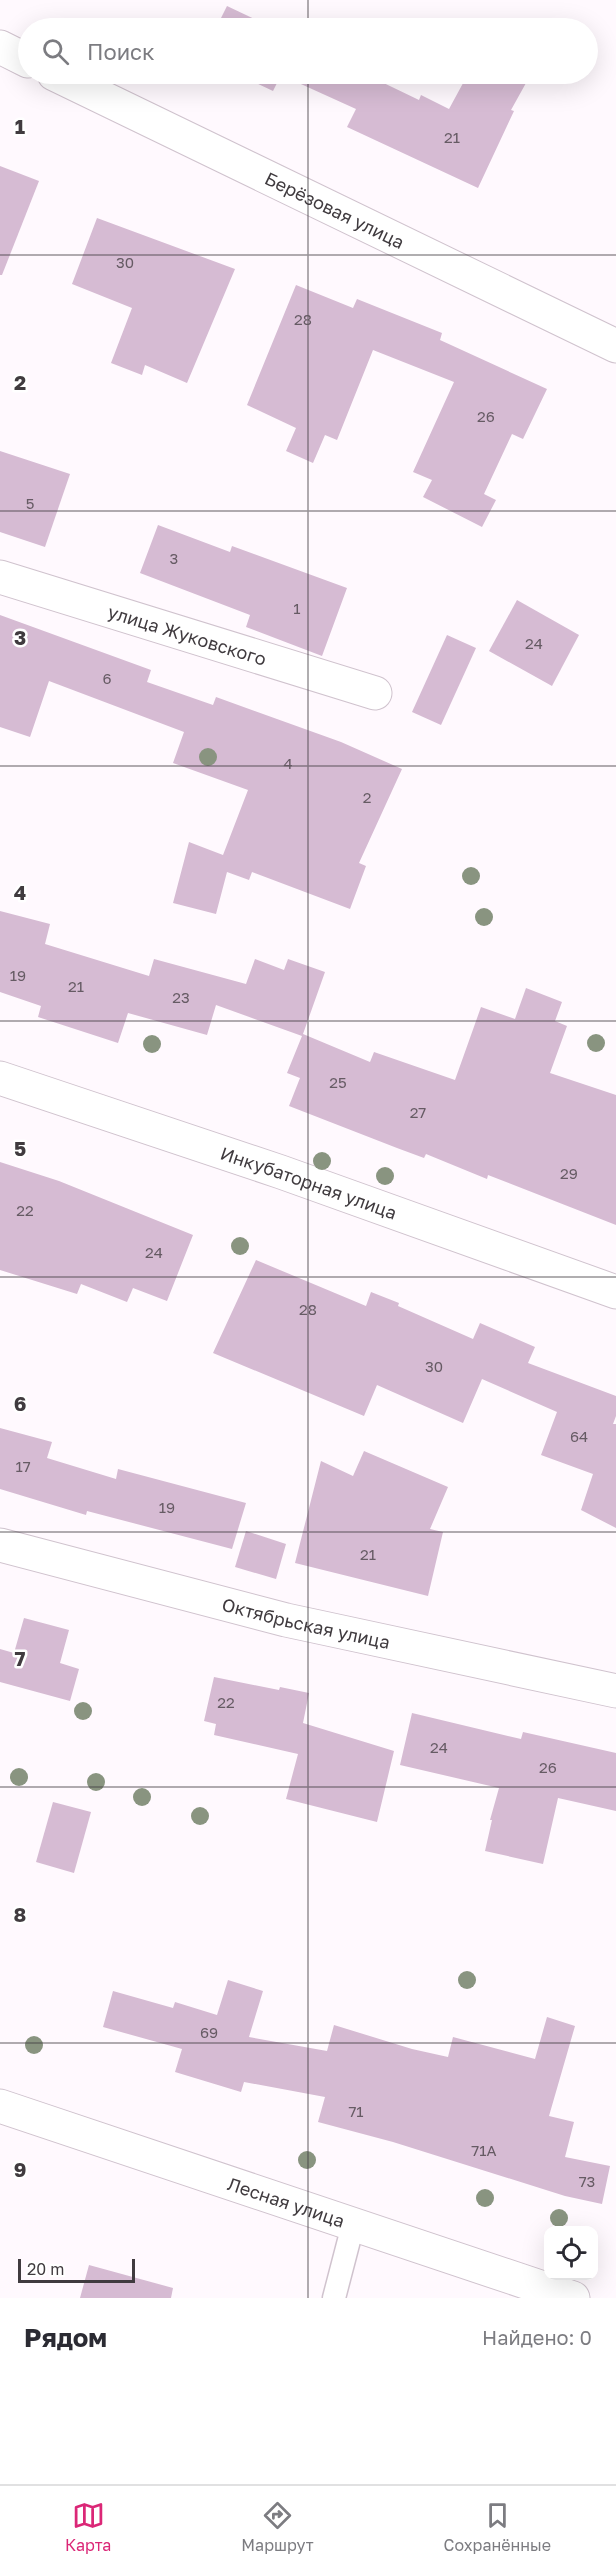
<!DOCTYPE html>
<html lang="ru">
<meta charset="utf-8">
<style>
:root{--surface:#fff;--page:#f7f7f7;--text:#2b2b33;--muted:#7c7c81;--line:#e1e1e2;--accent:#db2777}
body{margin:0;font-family:"Golos Text",sans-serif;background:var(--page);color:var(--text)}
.controls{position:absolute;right:18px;bottom:18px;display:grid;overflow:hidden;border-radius:12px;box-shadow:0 6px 24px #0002}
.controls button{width:54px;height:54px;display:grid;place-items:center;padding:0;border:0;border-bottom:2px solid var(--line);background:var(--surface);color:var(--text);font:30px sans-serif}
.scale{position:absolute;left:18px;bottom:15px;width:117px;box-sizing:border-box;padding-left:6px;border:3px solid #403b3f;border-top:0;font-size:16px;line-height:21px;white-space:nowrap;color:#403b3f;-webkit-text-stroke:4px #fff;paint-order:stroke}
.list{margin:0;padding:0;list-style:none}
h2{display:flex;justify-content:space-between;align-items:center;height:78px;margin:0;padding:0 24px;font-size:26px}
h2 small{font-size:20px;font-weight:400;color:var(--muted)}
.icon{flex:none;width:33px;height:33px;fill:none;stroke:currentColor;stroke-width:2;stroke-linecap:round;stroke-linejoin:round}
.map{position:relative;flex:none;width:616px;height:2298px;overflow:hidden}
.search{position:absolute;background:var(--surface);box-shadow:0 6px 24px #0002;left:18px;right:18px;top:18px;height:66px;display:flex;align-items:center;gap:15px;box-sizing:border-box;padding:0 21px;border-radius:33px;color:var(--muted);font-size:22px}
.sheet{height:186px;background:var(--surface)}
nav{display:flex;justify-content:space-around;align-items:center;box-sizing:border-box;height:84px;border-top:2px solid var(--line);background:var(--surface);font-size:16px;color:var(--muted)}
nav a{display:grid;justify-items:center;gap:3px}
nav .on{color:var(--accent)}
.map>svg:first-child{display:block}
.building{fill:#d6bbd3}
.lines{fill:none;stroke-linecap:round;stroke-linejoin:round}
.lane-casing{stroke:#d0c3ce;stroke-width:25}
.street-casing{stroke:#d0c3ce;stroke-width:35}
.lane{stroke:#fff;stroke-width:22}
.street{stroke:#fff;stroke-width:33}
.tree{fill:#899480}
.grid{fill:none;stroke:#403b3f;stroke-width:1.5;stroke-opacity:0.55}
.labels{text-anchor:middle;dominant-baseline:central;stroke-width:5;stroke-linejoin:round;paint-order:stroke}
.number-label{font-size:15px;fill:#665b64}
.street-label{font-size:18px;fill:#403b3f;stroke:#fff}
.grid-label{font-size:20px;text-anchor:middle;font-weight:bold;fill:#403b3f;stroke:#fff;stroke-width:5;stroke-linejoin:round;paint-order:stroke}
</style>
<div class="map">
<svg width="616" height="2298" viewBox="0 0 616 2298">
<rect width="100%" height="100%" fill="#fff9fe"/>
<!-- building -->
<g class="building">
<path d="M 227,6 L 273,28 L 216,28 Z"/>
<path d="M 237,74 L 365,74 L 419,100 L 421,95 L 449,109 L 468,74 L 531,74 L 511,110 L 514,111 L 478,188 L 347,127 L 356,109 L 281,75 L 273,91 Z"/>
<path d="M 0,166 L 39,181 L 2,275 L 0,275 Z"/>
<path d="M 97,218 L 235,269 L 187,383 L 145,365 L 142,375 L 111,363 L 132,308 L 72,284 Z"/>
<path d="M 296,285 L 353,308 L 357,299 L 442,333 L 440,340 L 547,389 L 523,439 L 512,434 L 484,494 L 496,500 L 482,527 L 423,497 L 432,480 L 413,472 L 454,382 L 373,350 L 337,440 L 325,435 L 313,463 L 286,451 L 296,428 L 247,405 Z"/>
<path d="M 0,451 L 70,474 L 45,547 L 0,532 Z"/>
<path d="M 158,525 L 230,552 L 232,546 L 347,588 L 322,656 L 246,627 L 250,615 L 140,573 Z"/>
<path d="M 517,600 L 579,635 L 552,686 L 489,651 Z"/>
<path d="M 0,615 L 151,670 L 147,682 L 213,705 L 216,697 L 341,742 L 402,769 L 359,863 L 366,866 L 350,909 L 252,872 L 249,880 L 227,872 L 216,914 L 173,903 L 189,842 L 223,855 L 248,790 L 173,763 L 184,732 L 49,681 L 30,737 L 0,727 Z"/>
<path d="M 447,635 L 476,648 L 441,725 L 412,712 Z"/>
<path d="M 0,911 L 50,924 L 45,944 L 149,976 L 154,959 L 246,984 L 255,959 L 284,970 L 288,959 L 325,972 L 303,1034 L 370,1062 L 374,1052 L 455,1080 L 481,1007 L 515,1019 L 526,988 L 562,1002 L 555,1021 L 567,1026 L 550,1073 L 616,1095 L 616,1225 L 488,1175 L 487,1179 L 426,1154 L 424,1158 L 397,1148 L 289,1106 L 300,1078 L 287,1073 L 302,1036 L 216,1005 L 207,1035 L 128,1013 L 118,1043 L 38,1017 L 41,1006 L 0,992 Z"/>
<path d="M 0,1162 L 59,1181 L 193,1235 L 167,1301 L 133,1288 L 127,1302 L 81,1284 L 77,1294 L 0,1270 Z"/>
<path d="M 256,1260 L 366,1306 L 371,1292 L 399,1303 L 398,1306 L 473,1339 L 480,1323 L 535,1347 L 528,1363 L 616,1396 L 616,1416 L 613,1424 L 616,1424 L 616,1528 L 581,1510 L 593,1474 L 541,1455 L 557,1412 L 482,1379 L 463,1423 L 377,1385 L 364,1416 L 213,1353 Z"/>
<path d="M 0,1428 L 52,1442 L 47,1458 L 116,1479 L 118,1469 L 246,1503 L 232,1549 L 87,1511 L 86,1515 L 0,1489 Z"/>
<path d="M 364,1451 L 448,1487 L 430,1529 L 443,1532 L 428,1596 L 295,1563 L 321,1461 L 353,1476 Z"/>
<path d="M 246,1531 L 286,1544 L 276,1579 L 235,1567 Z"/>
<path d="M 24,1618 L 69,1630 L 60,1663 L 79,1669 L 70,1701 L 0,1682 L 0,1649 L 14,1653 Z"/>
<path d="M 214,1677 L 279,1690 L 280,1687 L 309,1693 L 303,1723 L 394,1751 L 377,1822 L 286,1799 L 298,1754 L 214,1735 L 216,1724 L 204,1721 Z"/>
<path d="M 412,1713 L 521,1739 L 523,1732 L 616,1753 L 616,1811 L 558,1798 L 543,1864 L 485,1851 L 492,1820 L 490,1820 L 499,1788 L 400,1765 Z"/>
<path d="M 53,1802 L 91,1812 L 74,1873 L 36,1862 Z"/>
<path d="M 228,1980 L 263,1991 L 249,2037 L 327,2051 L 334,2025 L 412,2049 L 448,2057 L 453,2037 L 535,2059 L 547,2017 L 575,2026 L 549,2116 L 574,2122 L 565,2157 L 610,2166 L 602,2204 L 565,2196 L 393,2142 L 318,2122 L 325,2097 L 244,2082 L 241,2092 L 175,2072 L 182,2049 L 103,2027 L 113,1991 L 173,2008 L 175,2002 L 217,2015 Z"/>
<path d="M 89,2265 L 173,2288 L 171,2298 L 80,2298 Z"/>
</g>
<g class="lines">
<!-- lane casing -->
<g class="lane-casing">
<path id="lane" d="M 334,2298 L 353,2225"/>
</g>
<!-- street casing -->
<g class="street-casing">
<g id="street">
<path d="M 0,47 L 28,61"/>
<path id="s1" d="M 54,74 L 616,346"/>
<path id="s2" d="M 0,577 L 375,693"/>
<path id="s3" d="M 0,1078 L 281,1172 L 616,1292"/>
<path id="s4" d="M 0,1545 L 286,1620 L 616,1691"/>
<path id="s5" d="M 0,2106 L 573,2298"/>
</g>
</g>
<!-- lane -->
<use href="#lane" class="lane"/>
<!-- street -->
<use href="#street" class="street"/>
</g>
<!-- trees -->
<g class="tree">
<circle cx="208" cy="757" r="9"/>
<circle cx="471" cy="876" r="9"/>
<circle cx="484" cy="917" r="9"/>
<circle cx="596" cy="1043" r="9"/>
<circle cx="152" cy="1044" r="9"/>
<circle cx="322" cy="1161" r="9"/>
<circle cx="385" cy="1176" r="9"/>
<circle cx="240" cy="1246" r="9"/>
<circle cx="83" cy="1711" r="9"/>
<circle cx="19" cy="1777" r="9"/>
<circle cx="96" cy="1782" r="9"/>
<circle cx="142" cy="1797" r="9"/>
<circle cx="200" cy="1816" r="9"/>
<circle cx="467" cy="1980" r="9"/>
<circle cx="34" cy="2045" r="9"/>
<circle cx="307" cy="2160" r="9"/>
<circle cx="485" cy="2198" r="9"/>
<circle cx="559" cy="2218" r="9"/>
</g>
<!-- grid -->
<path class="grid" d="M 308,0 L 308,28M 308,74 L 308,2298M 0,255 L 616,255M 0,511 L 616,511M 0,766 L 616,766M 0,1021 L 616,1021M 0,1277 L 616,1277M 0,1532 L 616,1532M 0,1787 L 616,1787M 0,2043 L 616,2043"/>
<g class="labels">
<!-- number labels -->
<g class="number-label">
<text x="452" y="137">21</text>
<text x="125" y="262">30</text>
<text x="303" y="319">28</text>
<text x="486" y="416">26</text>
<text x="30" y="503">5</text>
<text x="174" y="558">3</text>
<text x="297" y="608">1</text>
<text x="534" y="643">24</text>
<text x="107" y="678">6</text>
<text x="288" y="763">4</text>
<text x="367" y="797">2</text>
<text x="18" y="975">19</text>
<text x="76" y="986">21</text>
<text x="181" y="997">23</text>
<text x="338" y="1082">25</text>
<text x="418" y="1112">27</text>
<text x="569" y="1173">29</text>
<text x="25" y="1210">22</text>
<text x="154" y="1252">24</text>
<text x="308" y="1309">28</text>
<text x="434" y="1366">30</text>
<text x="579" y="1436">64</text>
<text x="23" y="1466">17</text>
<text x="167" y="1507">19</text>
<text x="368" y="1554">21</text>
<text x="226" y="1702">22</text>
<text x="439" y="1747">24</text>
<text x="548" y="1767">26</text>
<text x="209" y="2032">69</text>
<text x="356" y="2111">71</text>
<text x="484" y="2150">71А</text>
<text x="587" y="2181">73</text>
</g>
<!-- street labels -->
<g class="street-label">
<text stroke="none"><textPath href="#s1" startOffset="312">Берёзовая улица</textPath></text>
<text stroke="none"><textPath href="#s2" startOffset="196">улица Жуковского</textPath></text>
<text stroke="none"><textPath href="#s3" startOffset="326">Инкубаторная улица</textPath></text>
<text stroke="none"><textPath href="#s4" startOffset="316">Октябрьская улица</textPath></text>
<text stroke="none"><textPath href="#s5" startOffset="302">Лесная улица</textPath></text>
</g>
</g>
<g class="grid-label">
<text x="20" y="134">1</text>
<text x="20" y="390">2</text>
<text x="20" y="645">3</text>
<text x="20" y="900">4</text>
<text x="20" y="1156">5</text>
<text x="20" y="1411">6</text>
<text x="20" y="1666">7</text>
<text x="20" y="1922">8</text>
<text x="20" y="2177">9</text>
</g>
</svg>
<div class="controls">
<button><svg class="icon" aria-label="locate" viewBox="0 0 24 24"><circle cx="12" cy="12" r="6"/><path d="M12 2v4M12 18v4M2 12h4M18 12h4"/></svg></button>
</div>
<div class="scale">20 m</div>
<div class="search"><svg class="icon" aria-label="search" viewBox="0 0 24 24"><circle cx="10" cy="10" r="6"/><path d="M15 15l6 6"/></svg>Поиск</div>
</div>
<section class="sheet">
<h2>Рядом<small>Найдено: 0</small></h2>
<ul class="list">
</ul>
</section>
<nav>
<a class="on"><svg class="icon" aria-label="map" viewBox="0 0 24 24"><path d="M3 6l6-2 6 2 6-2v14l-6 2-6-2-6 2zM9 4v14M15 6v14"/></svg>Карта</a>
<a><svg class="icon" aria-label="directions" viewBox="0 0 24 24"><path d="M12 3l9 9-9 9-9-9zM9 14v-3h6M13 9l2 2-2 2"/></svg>Маршрут</a>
<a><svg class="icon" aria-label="saved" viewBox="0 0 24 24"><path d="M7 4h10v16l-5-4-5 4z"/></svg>Сохранённые</a>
</nav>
